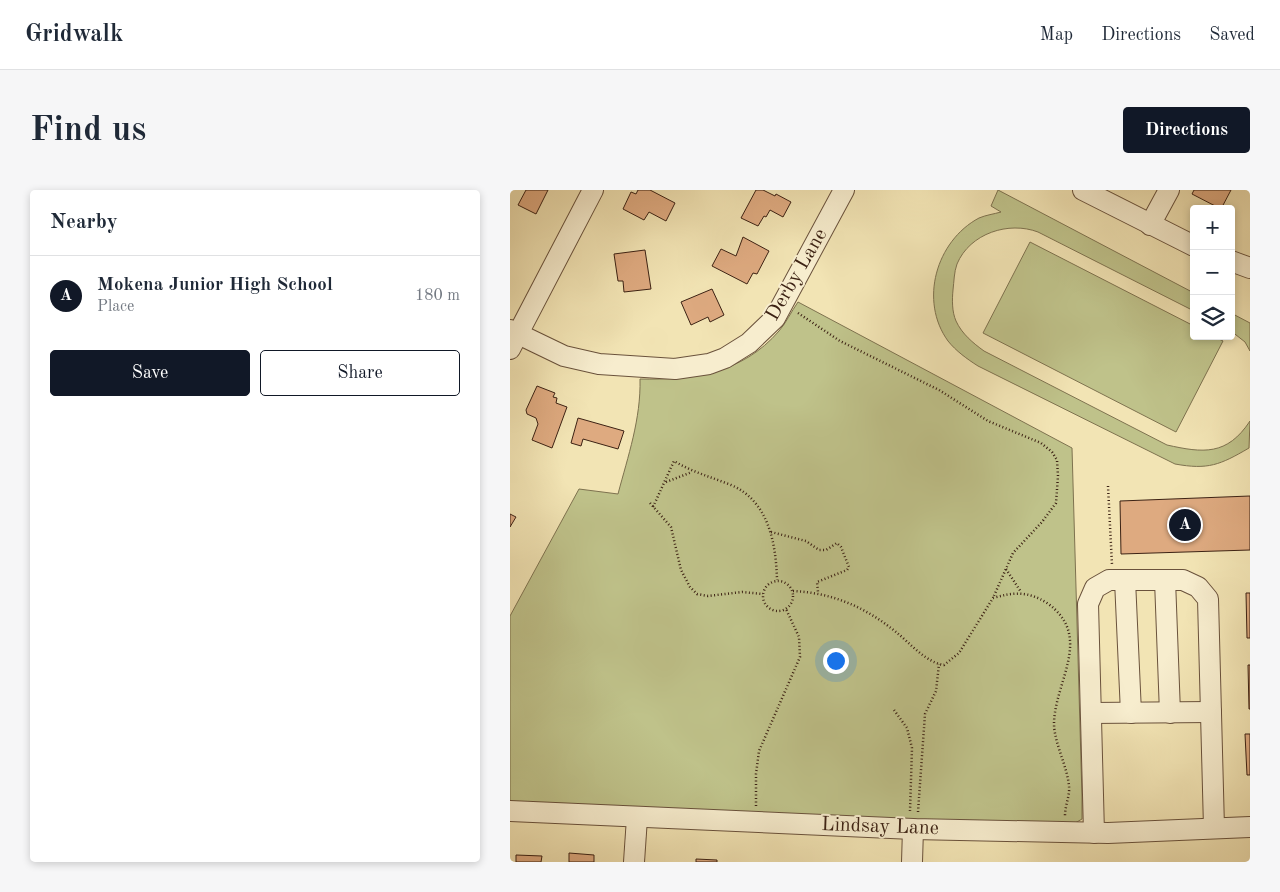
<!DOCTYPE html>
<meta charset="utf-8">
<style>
:root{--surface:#fff;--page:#f6f6f7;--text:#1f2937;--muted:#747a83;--line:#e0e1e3;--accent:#111827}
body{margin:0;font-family:"Old Standard TT",serif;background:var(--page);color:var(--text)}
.controls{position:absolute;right:15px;top:15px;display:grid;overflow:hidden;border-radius:5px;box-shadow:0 2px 8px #0003}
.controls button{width:45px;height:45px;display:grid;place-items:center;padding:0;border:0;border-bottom:1px solid var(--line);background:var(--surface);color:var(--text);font:25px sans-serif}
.you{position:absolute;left:325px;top:470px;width:18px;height:18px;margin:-12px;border:4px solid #fff;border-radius:50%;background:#1a73e8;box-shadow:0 0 0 8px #1a73e833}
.badge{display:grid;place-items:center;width:32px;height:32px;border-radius:50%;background:var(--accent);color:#fff;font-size:16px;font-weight:700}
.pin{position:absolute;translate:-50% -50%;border:2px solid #fff;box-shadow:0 1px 5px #0006}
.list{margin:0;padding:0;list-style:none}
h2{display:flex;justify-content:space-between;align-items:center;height:65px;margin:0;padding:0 20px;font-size:21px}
h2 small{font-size:16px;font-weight:400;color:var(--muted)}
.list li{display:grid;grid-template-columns:32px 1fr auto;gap:15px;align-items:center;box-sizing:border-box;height:80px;padding:0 20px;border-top:1px solid var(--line)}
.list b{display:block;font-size:19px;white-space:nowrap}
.list p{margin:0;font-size:16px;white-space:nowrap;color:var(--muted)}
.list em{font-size:16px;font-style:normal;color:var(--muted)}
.actions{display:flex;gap:10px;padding:15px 20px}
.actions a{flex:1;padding:11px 0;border:1px solid var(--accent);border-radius:5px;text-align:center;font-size:18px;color:var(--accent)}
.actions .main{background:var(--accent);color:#fff}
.icon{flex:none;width:28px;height:28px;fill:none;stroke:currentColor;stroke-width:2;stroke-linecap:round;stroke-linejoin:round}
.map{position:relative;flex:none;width:740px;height:672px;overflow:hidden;border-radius:5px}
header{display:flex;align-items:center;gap:30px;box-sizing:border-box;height:70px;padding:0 25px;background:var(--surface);border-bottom:1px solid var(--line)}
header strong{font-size:24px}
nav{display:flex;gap:28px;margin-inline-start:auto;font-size:18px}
.intro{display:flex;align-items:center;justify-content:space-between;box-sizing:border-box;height:120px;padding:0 30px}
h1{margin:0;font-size:35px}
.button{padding:12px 22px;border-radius:5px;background:var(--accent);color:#fff;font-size:18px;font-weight:700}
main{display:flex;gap:30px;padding:0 30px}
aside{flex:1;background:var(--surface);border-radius:5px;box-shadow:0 2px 8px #0003}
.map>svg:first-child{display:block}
.green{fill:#bfc28a;stroke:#7e724f}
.building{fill:#deaa80;stroke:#3c2214}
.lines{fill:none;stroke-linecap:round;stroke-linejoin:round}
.minor-casing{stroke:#6a523c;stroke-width:22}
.path{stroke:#3c2214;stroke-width:2.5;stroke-dasharray:1 2.5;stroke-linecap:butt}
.minor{stroke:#f7edce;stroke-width:20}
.labels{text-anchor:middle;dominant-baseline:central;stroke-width:4;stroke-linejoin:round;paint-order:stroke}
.street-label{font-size:20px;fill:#3c2214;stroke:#f7edce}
</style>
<header>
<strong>Gridwalk</strong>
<nav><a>Map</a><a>Directions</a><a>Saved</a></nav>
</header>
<div class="intro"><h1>Find us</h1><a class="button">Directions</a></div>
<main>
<aside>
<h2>Nearby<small></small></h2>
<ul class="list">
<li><span class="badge">A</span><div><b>Mokena Junior High School</b><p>Place</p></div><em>180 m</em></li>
</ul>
<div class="actions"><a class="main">Save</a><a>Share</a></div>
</aside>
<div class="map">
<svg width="740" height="672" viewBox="0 0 740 672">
<rect width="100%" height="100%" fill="#f2e4b4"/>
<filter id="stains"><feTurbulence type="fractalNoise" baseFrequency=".004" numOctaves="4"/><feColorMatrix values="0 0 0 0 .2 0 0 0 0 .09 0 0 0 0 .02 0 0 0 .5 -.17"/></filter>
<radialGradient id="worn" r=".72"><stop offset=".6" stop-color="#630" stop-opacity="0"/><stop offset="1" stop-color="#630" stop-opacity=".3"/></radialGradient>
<!-- green -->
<g class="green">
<path d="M 488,0 L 684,103 L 684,121 L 528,42 C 499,31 460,43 447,74 C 444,82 444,92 443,100 C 442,110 442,122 446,131 C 452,144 463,153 474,161 L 657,255 C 693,263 717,266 740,231 L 739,258 C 710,275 698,280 665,274 L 468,176 C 457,169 446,161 438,151 C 409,111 426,51 469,28 C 476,25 484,24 491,22 L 481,16 Z"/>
<path d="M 520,52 L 684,136 L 684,146 L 703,146 L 713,151 L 666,242 L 473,143 Z"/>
<path d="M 288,112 L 562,258 L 572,607 L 572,629 L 560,636 L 0,613 L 0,426 L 69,299 L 108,304 C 118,266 131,229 130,189 C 182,190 232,184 269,141 C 276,133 281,122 288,112 Z"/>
<path d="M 721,123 L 740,133 L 740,161 L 735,152 L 721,141 Z"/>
</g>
<!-- building -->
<g class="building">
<path d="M 16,0 L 38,0 L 26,24 L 8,15 Z"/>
<path d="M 128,0 L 140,0 L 165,13 L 156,31 L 139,22 L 134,30 L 113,19 L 121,2 L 126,4 Z"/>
<path d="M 246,0 L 253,0 L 265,6 L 266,4 L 281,12 L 273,27 L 260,20 L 256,27 L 254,26 L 248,36 L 231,28 Z"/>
<path d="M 684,0 L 721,0 L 711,19 L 682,4 Z"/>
<path d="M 233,47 L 259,61 L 247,84 L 243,83 L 237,94 L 202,76 L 211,59 L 226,66 Z"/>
<path d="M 135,60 L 141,99 L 114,102 L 113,91 L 108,91 L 104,64 Z"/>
<path d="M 202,99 L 214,125 L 200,132 L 198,127 L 181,135 L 171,112 Z"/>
<path d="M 27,196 L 45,203 L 43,207 L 47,208 L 46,213 L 57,217 L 42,258 L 22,250 L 28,234 L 26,228 L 17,224 L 16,220 Z"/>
<path d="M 68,228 L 114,241 L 108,259 L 73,249 L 71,256 L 61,253 Z"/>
<path d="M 740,306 L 740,360 L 611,364 L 610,311 Z"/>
<path d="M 0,324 L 6,327 L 0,337 Z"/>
<path d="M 736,403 L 740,403 L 740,448 L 737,448 Z"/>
<path d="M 738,475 L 740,475 L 740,519 L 739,519 Z"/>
<path d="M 735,544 L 740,544 L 740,585 L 737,585 Z"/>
<path d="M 59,663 L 84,665 L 84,672 L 59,672 Z"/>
<path d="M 6,665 L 32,666 L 31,672 L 6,672 Z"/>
<path d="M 186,669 L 207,670 L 207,672 L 186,672 Z"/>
</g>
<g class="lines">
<!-- minor casing -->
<g class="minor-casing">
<g id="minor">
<path d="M 573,0 L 684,56"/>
<path d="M 640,35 L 659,0"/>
<path d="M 721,71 L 740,78"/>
<path d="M 0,140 L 54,166 L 89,174 L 165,179 L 199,174 L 215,168 L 239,153 L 265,128 L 334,0"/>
<path d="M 0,159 L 83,0"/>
<path d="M 615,390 L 621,523"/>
<path d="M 655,390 L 660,523"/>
<path d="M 581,523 L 701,522"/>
<path d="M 0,621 L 403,639 L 598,643 L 740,637"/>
<path d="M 584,643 L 578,414 L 585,398 L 599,390 L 673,390 L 688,397 L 698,409 L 704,638"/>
<path d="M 124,672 L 127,628"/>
<path d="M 402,672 L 403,639"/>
</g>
</g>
<!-- path -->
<g class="path">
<path d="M 288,123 L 330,151 L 429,200 L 478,231 L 531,253 L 542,262 L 547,270 L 548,286 L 546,313 L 532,332 L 503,363 L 483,408"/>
<path d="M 156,292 L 182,282"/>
<path d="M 598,296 L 602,375"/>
<path d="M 140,313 L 161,337 L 171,380 L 180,397 L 187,404 L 198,406 L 232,402 L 253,404"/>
<path d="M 143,317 L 164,271 C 182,282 201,287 221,295 C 259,311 266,354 267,390"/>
<path d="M 261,342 L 296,351 L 309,360 L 316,360 L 327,353 L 331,357 L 339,377 L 337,380 L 307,392 L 308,402"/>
<path d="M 496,379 L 511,402"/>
<circle cx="268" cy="406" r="15"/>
<path d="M 283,401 C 323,403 355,417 386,442 C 400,453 415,472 434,475 L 449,463 L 483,408 C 504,402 518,401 537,413 C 584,446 545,491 544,533 C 544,553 557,575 559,596 C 560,606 555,615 555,626"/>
<path d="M 384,520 L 397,538 L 402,558 L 400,621"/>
<path d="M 246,616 L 246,584 L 249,561 L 290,467 L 289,447 L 276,419"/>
<path d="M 408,622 L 415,524 L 426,501 L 429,474"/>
</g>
<!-- minor -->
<use href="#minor" class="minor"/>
</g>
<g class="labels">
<!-- street labels -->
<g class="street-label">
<text transform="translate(287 85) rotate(-60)">Derby Lane</text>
<text transform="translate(370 637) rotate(2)">Lindsay Lane</text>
</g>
</g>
<rect width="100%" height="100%" filter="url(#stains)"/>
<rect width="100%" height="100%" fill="url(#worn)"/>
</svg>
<div class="controls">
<button>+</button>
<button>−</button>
<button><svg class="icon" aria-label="layers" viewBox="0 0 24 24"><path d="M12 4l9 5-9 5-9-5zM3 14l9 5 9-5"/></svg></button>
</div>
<div class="you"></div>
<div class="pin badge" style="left:675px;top:335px">A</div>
</div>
</main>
